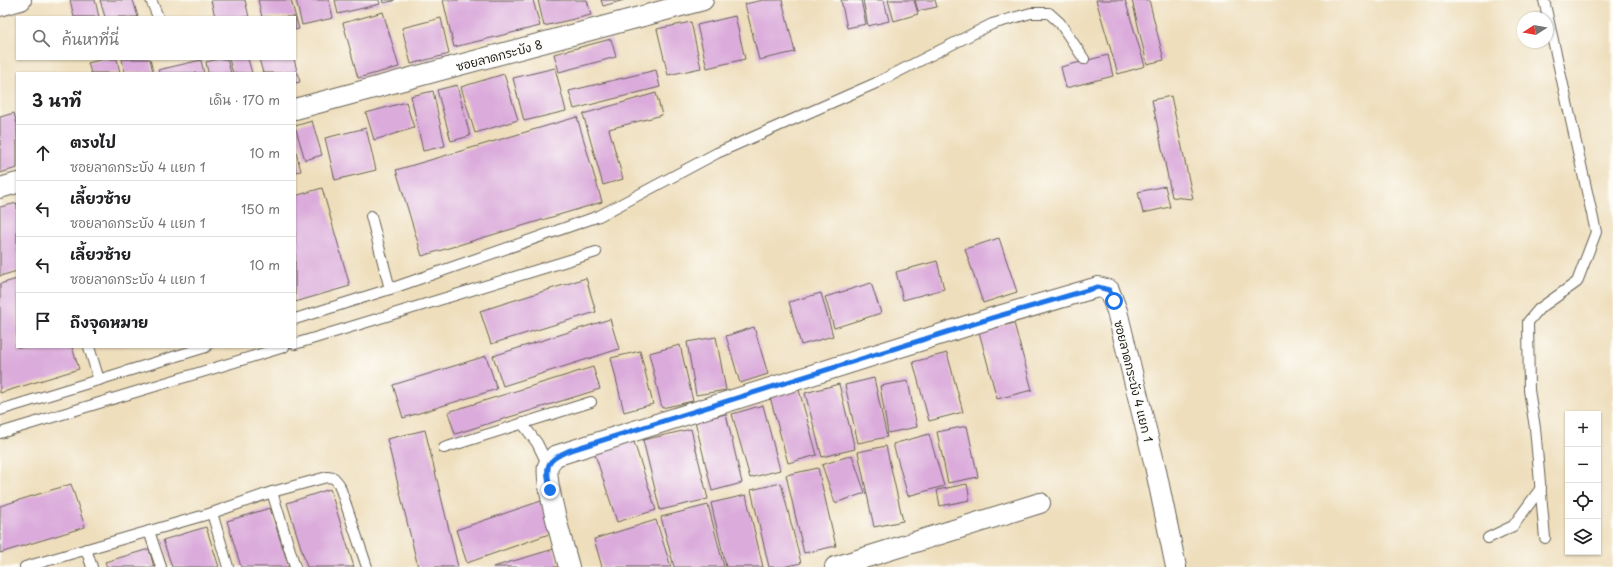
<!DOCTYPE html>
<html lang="th">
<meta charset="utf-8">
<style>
:root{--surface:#fff;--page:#f2f2f2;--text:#202124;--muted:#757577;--line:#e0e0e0}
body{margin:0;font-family:"Playpen Sans","Playpen Sans Thai",sans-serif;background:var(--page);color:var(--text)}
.controls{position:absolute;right:12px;bottom:12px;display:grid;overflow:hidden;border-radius:0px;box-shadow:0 1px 3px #0004}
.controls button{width:36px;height:36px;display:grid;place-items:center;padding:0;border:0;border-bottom:1px solid var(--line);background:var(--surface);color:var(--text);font:20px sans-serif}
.compass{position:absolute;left:1517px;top:12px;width:36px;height:36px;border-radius:50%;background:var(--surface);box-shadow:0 1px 3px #0004;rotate:259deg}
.stop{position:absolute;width:12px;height:12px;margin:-9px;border:3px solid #1a73e8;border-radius:50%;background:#fff}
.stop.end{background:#1a73e8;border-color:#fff;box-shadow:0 1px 4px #0008}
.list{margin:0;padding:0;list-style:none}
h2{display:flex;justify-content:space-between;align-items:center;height:52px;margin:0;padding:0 16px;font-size:17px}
h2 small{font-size:13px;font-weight:400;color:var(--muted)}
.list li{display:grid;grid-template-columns:26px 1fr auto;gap:12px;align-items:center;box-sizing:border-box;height:56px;padding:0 16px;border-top:1px solid var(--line)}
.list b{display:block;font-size:15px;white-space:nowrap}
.list p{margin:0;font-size:13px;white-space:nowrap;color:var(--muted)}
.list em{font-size:13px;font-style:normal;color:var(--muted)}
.icon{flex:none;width:22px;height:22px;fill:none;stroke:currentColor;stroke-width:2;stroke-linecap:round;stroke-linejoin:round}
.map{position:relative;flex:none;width:1613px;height:567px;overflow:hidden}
.search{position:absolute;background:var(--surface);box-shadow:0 1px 3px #0004;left:16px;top:16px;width:280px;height:44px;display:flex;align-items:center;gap:10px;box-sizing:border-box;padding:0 14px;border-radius:0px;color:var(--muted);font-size:15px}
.panel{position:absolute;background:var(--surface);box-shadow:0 1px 3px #0004;left:16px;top:72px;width:280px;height:276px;border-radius:0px}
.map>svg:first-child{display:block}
.building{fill:#dbacdb}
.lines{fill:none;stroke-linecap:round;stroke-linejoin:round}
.service-casing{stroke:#666054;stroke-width:12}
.minor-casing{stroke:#666054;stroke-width:22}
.service{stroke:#fff;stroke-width:10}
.minor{stroke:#fff;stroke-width:20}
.route{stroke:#1a73e8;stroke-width:5}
.labels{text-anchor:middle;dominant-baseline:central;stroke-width:3;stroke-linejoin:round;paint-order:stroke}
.street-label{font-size:12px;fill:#1c1c1c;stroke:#fdfcf7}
</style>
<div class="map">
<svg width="1613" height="567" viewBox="0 0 1613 567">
<rect width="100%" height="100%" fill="#fdfcf7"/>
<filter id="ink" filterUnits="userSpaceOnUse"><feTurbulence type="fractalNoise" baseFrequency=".025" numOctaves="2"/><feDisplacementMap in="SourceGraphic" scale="8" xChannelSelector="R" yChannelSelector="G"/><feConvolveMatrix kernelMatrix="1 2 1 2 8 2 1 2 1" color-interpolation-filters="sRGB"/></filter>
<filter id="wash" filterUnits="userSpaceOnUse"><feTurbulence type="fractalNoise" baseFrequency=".012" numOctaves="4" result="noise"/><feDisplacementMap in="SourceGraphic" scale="16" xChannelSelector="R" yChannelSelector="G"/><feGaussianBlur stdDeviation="0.9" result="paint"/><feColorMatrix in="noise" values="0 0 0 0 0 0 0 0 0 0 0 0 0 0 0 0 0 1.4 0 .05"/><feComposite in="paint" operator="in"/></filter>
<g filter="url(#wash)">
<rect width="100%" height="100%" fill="#eedebc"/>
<g id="blocks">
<!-- building -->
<g class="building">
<path d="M 70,0 L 95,0 L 99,17 L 74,17 Z"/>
<path d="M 100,0 L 133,0 L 138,17 L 105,17 Z"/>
<path d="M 211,0 L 245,0 L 249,17 L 215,17 Z"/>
<path d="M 258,0 L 291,0 L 299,29 L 295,30 L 295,17 L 262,17 Z"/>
<path d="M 296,0 L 329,0 L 333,18 L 302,25 Z"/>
<path d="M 335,0 L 379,0 L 380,4 L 338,14 Z"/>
<path d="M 382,0 L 394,0 L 394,1 L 383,3 Z"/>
<path d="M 443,0 L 533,0 L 540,26 L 454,47 Z"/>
<path d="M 538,0 L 587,0 L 591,15 L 544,26 Z"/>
<path d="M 601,0 L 624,0 L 603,6 Z"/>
<path d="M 763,0 L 782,0 L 795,52 L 759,60 L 745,4 Z"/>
<path d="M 841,0 L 861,0 L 866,24 L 847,28 Z"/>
<path d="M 863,0 L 884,0 L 889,21 L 868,26 Z"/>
<path d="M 888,0 L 914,0 L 918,14 L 894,21 Z"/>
<path d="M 915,0 L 935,0 L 937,7 L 918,11 Z"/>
<path d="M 1096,0 L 1125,0 L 1145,66 L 1118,74 Z"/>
<path d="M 1132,0 L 1149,0 L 1164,60 L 1147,64 Z"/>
<path d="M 383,12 L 399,67 L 358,78 L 343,23 Z"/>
<path d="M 735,16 L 745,59 L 707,68 L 697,25 Z"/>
<path d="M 441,18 L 449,54 L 411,64 L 402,28 Z"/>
<path d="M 691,22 L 701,68 L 668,75 L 657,29 Z"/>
<path d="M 611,39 L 616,57 L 559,72 L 554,54 Z"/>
<path d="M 1108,55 L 1113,76 L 1066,88 L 1061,67 Z"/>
<path d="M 104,59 L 117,59 L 120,73 L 91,73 L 88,63 Z"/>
<path d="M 122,59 L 150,59 L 153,72 L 125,73 Z"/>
<path d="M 218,59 L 227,59 L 231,73 L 208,73 L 206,62 Z"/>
<path d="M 229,59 L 248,59 L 252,73 L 233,73 Z"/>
<path d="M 259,59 L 294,59 L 300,82 L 295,83 L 295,73 L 263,73 Z"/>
<path d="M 201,60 L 204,73 L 159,73 L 158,70 Z"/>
<path d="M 555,68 L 566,111 L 524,121 L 513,78 Z"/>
<path d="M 656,70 L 660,87 L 574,109 L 569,91 Z"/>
<path d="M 504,74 L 518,120 L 475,133 L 461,87 Z"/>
<path d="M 457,85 L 470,136 L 451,141 L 437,90 Z"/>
<path d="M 433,91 L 445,146 L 423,151 L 411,96 Z"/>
<path d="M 656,93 L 662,115 L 609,129 L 623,179 L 603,185 L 583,114 Z"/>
<path d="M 1171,96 L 1193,199 L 1172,197 L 1152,100 Z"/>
<path d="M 406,102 L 414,128 L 374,140 L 366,113 Z"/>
<path d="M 14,113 L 17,124 L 17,168 L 0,173 L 0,117 Z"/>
<path d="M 577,117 L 602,202 L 422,256 L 396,170 Z"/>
<path d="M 312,121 L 322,155 L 305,160 L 295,126 Z"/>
<path d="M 366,128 L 376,170 L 335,180 L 325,138 Z"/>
<path d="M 295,148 L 301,171 L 295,172 Z"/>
<path d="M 1165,186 L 1170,207 L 1143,213 L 1138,192 Z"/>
<path d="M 322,188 L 350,286 L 295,302 L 295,196 Z"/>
<path d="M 17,203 L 17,271 L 0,276 L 0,207 Z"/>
<path d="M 999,238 L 1017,292 L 983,303 L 965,249 Z"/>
<path d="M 937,261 L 944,289 L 903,300 L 896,272 Z"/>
<path d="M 586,278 L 596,312 L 491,344 L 480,311 Z"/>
<path d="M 17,279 L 17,347 L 72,347 L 79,369 L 0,393 L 0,284 Z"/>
<path d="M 871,283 L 881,313 L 834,328 L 825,297 Z"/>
<path d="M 821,293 L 833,336 L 801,345 L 789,302 Z"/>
<path d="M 610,319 L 619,349 L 503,386 L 493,356 Z"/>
<path d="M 1014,323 L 1032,390 L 997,399 L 979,332 Z"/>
<path d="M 754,327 L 768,374 L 740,383 L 726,336 Z"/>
<path d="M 716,337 L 726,390 L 696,395 L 687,342 Z"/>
<path d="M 680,345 L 693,401 L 662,408 L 649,353 Z"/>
<path d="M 640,351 L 653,404 L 624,412 L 611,358 Z"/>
<path d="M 947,353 L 963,412 L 929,421 L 913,362 Z"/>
<path d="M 486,356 L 497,389 L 403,418 L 393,385 Z"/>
<path d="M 593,367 L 600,389 L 455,434 L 448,412 Z"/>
<path d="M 874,378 L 887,437 L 858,443 L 845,385 Z"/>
<path d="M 908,381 L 917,427 L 888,433 L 880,386 Z"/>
<path d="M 839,384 L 855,449 L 822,457 L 805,393 Z"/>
<path d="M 799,390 L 817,455 L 788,463 L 770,397 Z"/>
<path d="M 763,405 L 780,470 L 750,478 L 732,414 Z"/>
<path d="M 726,414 L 742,483 L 712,491 L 695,421 Z"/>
<path d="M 967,426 L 978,477 L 948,483 L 937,432 Z"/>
<path d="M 691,429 L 708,499 L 660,510 L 643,440 Z"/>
<path d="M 425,430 L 458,567 L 418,567 L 387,439 Z"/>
<path d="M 929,434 L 944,486 L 908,496 L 893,444 Z"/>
<path d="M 633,439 L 656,510 L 617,522 L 594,451 Z"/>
<path d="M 886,446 L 903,521 L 874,527 L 858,452 Z"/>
<path d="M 852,455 L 865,493 L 835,503 L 822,465 Z"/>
<path d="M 818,468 L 836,546 L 804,553 L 786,475 Z"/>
<path d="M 781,483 L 801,563 L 783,567 L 769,567 L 751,490 Z"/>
<path d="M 71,484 L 85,527 L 0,553 L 0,506 Z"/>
<path d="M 967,484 L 970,500 L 940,506 L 937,490 Z"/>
<path d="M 330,489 L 354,567 L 307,567 L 287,503 Z"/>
<path d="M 746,495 L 763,567 L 726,567 L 711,503 Z"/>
<path d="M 541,501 L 552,533 L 467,563 L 456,530 Z"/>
<path d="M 708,505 L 724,567 L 674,567 L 661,517 Z"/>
<path d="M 270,508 L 289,567 L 241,567 L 227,521 Z"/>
<path d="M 656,520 L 671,567 L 602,567 L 594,539 Z"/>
<path d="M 206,527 L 219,567 L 172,567 L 163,540 Z"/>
<path d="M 149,549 L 154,567 L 107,567 L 105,562 Z"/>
<path d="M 554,549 L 559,567 L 493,567 Z"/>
</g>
</g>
</g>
<g filter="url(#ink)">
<use href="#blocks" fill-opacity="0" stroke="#666054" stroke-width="1"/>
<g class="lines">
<!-- service casing -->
<g class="service-casing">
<g id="service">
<path d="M 151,0 L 158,17"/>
<path d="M 1544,0 L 1596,232 L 1577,282 L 1539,309 L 1528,322 L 1529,390 L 1535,428 L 1545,538"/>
<path d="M 371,216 L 390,289"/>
<path d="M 295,319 L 390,289 L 599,216 L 717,153 L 876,83 L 992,24 L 1031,13 L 1049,13 L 1060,23 L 1084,59"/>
<path d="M 295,344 L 596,252"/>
<path d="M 89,347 L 99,380"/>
<path d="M 0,410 L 206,347"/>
<path d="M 522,423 L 537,443 L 548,465"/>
<path d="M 0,433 L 284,347"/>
<path d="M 444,448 L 591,402"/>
<path d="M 272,492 L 295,567"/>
<path d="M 212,513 L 228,567"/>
<path d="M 149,531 L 161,567"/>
<path d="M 1488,538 L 1513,526 L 1541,488"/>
<path d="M 86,549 L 92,567"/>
<path d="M 25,567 L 212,513 L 272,492 L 327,477 L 334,478 L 339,484 L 367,567"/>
</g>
</g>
<!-- minor casing -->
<g class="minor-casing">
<g id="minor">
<path d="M 0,6 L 21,0"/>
<path d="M 295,109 L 703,0"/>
<path d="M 0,188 L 17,183"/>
<path d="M 569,567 C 564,548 544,482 548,466 C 549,463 553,459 555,456 L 992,318 L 1098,287 L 1109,290 L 1117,311 L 1155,466 L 1176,567"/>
<path d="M 835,567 L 1040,503"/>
</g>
</g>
<!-- service -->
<use href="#service" class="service"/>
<!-- minor -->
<use href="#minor" class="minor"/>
</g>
</g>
<g class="lines" filter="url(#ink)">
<!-- route -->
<path class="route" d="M 550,490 C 546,467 544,461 568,451 L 992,318 L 1098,287 L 1109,290 L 1114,301"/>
</g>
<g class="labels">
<!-- street labels -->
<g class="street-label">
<text transform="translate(499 55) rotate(-15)">ซอยลาดกระบัง 8</text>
<text transform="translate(1134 381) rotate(76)">ซอยลาดกระบัง 4 แยก 1</text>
</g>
</g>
</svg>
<div class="controls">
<button>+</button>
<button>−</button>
<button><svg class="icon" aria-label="locate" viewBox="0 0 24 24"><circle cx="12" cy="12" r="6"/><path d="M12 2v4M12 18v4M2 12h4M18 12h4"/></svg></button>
<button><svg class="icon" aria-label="layers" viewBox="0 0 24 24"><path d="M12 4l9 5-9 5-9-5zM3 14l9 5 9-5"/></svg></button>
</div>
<svg class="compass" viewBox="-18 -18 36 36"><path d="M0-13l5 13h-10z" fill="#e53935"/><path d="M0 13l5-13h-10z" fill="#757577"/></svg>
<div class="stop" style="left:1114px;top:301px"></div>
<div class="stop end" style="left:550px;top:490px"></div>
<div class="search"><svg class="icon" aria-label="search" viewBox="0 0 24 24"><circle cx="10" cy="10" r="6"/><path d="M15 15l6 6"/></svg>ค้นหาที่นี่</div>
<section class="panel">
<h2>3 นาที<small>เดิน · 170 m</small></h2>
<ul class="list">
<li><svg class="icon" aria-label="ahead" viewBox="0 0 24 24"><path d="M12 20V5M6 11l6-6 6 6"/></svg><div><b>ตรงไป</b><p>ซอยลาดกระบัง 4 แยก 1</p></div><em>10 m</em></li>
<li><svg class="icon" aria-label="left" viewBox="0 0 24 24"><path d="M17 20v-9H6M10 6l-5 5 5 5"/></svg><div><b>เลี้ยวซ้าย</b><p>ซอยลาดกระบัง 4 แยก 1</p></div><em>150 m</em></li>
<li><svg class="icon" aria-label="left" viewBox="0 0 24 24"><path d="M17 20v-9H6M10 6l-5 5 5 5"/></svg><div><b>เลี้ยวซ้าย</b><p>ซอยลาดกระบัง 4 แยก 1</p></div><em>10 m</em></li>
<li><svg class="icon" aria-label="arrive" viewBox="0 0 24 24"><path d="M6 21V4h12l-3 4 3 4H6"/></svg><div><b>ถึงจุดหมาย</b></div></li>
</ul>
</section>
</div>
